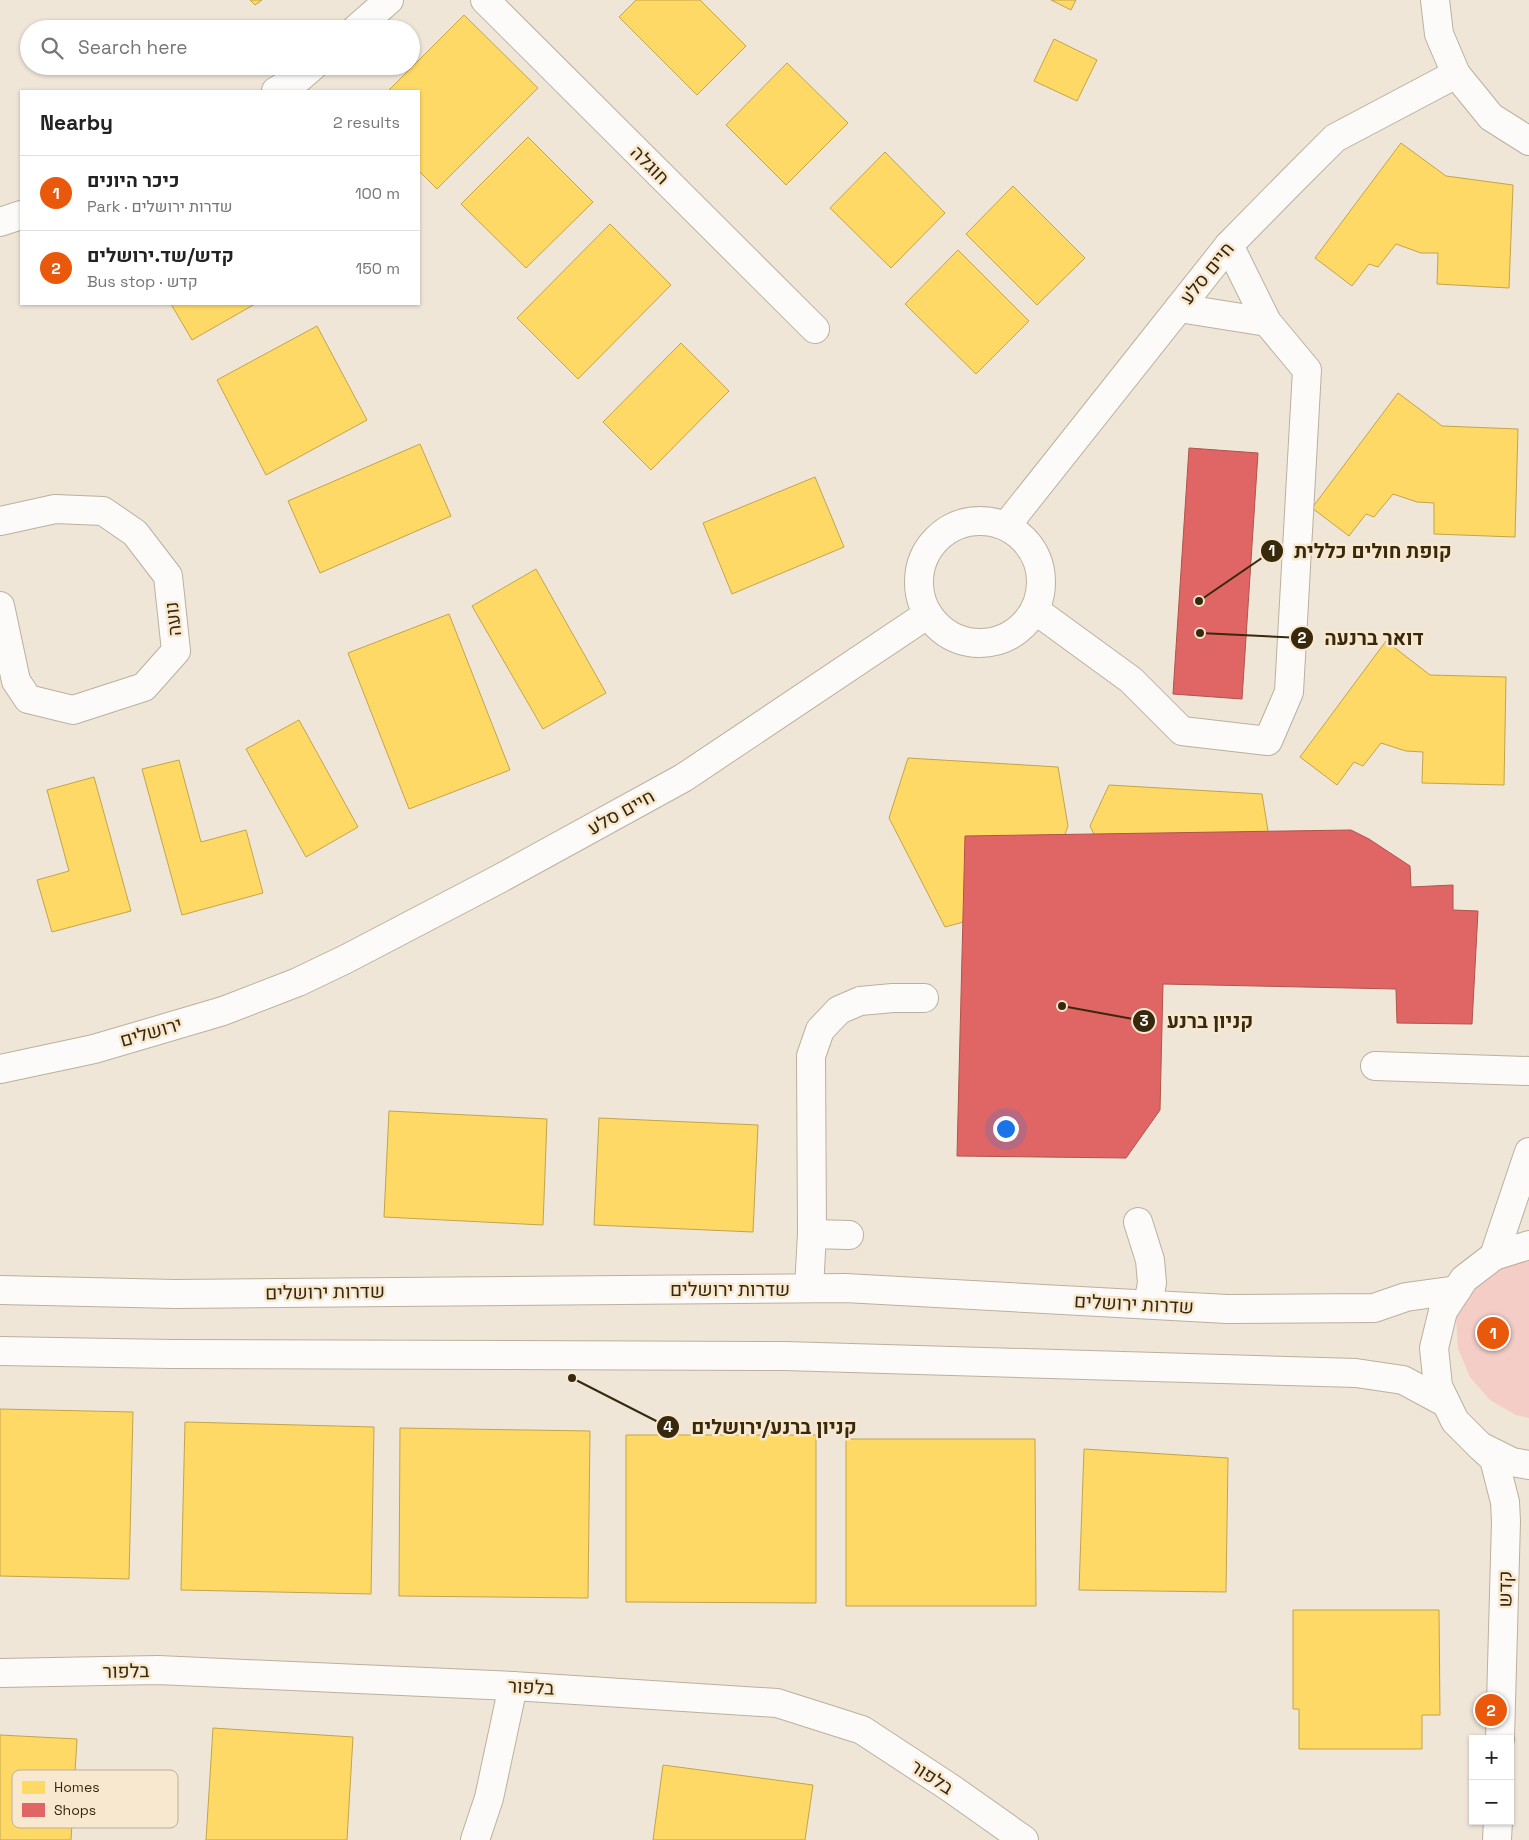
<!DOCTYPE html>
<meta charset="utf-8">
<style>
:root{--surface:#fff;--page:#f2f2f2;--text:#222;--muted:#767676;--line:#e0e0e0;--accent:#ea580c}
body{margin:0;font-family:"Space Grotesk",Heebo,sans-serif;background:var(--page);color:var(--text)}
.controls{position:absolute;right:15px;bottom:15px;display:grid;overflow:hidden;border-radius:0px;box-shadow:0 1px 4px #0004}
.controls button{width:45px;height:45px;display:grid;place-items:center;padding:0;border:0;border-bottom:1px solid var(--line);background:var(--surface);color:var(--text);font:25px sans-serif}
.you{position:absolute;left:1005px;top:1128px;width:18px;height:18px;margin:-12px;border:4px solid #fff;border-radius:50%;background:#1a73e8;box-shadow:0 0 0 8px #1a73e833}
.badge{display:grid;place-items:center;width:32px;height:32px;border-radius:50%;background:var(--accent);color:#fff;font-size:16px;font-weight:700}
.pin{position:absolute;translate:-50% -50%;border:2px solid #fff;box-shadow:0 1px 5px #0006}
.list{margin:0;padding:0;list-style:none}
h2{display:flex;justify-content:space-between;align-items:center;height:65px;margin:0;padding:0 20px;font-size:21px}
h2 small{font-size:16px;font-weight:400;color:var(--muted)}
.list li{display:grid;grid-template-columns:32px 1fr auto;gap:15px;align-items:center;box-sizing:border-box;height:75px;padding:0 20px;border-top:1px solid var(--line)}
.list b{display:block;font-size:19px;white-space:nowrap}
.list p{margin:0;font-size:16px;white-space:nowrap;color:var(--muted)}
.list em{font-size:16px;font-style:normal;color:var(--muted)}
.icon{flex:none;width:28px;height:28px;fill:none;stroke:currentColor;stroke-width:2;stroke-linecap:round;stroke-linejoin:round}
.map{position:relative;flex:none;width:1529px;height:1840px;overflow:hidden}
.search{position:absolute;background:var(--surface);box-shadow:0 1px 4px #0004;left:20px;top:20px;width:400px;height:55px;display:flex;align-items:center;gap:12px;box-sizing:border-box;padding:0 18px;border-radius:28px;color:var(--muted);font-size:19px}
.panel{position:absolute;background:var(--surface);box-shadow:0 1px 4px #0004;left:20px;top:90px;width:400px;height:215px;border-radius:0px}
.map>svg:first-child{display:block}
.green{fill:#f3cdc6}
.homes{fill:#ffd966;stroke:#c3a44b}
.shops{fill:#e06666;stroke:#ae544b}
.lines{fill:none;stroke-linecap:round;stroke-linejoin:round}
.minor-casing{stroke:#bbb09d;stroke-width:30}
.major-casing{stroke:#bbb09d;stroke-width:30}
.minor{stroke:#fdfbf9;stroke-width:28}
.major{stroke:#fdfbf9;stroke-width:28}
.labels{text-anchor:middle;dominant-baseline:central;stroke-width:5;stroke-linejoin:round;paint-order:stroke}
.street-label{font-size:19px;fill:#38290c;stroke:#f8e8cf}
.key{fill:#f8e8cf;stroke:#beaf94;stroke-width:1}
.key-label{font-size:14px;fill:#38290c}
.leader{fill:none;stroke:#38290c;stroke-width:2}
.callout-dot{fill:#38290c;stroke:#f8e8cf;stroke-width:2}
.mark-label{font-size:15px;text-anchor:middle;font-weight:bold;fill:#fff}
.callout-label{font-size:20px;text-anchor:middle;font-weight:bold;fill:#38290c;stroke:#f8e8cf;stroke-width:5;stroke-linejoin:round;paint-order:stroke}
</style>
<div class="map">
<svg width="1529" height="1840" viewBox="0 0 1529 1840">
<rect width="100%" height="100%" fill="#efe6d8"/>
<!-- green -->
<path class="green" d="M 1529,1235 L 1529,1418 L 1516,1415 L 1490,1400 L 1470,1377 L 1458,1349 L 1456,1317 L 1465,1285 Z"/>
<!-- homes -->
<g class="homes">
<path d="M 250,0 L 262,0 L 255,5 Z"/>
<path d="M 636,0 L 700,0 L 746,46 L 697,95 L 619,17 Z"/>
<path d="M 1051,0 L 1076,0 L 1071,10 Z"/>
<path d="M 464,15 L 538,88 L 437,189 L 419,171 L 419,91 L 388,91 Z"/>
<path d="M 1054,39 L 1097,60 L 1077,101 L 1034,81 Z"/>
<path d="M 787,63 L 848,123 L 786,185 L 726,125 Z"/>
<path d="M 528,137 L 593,202 L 526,268 L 461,204 Z"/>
<path d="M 1401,143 L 1446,176 L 1513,185 L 1509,288 L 1437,284 L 1438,253 L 1421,253 L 1396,244 L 1378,267 L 1369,264 L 1352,286 L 1315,258 Z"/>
<path d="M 885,152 L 945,213 L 891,268 L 830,208 Z"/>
<path d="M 1013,186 L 1085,258 L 1037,305 L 966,234 Z"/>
<path d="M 610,224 L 671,285 L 578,379 L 517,318 Z"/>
<path d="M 958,250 L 1029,321 L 976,374 L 905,304 Z"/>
<path d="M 171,304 L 255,304 L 192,340 Z"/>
<path d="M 317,326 L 367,420 L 266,475 L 217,380 Z"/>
<path d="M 681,343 L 729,391 L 651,470 L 603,422 Z"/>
<path d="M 1398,393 L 1442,426 L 1518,429 L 1515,537 L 1434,534 L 1434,503 L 1417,502 L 1393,494 L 1374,517 L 1366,514 L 1349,536 L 1312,508 Z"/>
<path d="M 420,444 L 451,516 L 320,573 L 288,501 Z"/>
<path d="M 815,477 L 844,547 L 732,594 L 703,523 Z"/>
<path d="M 536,569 L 606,693 L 543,729 L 472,606 Z"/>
<path d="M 449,614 L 510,770 L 409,809 L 348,653 Z"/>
<path d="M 1386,641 L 1430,675 L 1506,677 L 1504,785 L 1422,783 L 1423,752 L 1406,751 L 1381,743 L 1363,766 L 1354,762 L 1337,785 L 1300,757 Z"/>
<path d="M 299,720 L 358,827 L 306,857 L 246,749 Z"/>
<path d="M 908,758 L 1058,767 L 1068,826 L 1033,924 L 992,917 L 990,875 L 970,881 L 971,920 L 945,927 L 889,818 Z"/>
<path d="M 179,760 L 201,842 L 246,830 L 263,893 L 182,915 L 142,769 Z"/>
<path d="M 94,777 L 131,911 L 52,932 L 37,880 L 69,871 L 47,790 Z"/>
<path d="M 1109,785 L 1262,794 L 1269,837 L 1235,932 L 1198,924 L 1183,886 L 1164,880 L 1175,924 L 1139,927 L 1090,826 Z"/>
<path d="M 389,1111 L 547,1119 L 543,1225 L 384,1217 Z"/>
<path d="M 599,1118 L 758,1125 L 753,1232 L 594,1225 Z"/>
<path d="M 0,1409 L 133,1412 L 129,1579 L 0,1576 Z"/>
<path d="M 185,1422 L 374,1427 L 371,1594 L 181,1590 Z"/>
<path d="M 400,1428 L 590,1431 L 588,1598 L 399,1596 Z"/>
<path d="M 626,1435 L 816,1435 L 816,1603 L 626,1602 Z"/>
<path d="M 846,1439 L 1035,1439 L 1036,1606 L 846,1606 Z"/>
<path d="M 1084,1449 L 1228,1458 L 1226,1592 L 1079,1590 Z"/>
<path d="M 1293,1610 L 1439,1610 L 1440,1715 L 1422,1715 L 1422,1749 L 1299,1749 L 1299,1709 L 1293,1709 Z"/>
<path d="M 213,1728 L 353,1737 L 347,1840 L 206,1840 Z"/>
<path d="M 0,1735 L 77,1739 L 71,1840 L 0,1840 Z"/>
<path d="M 663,1765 L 813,1785 L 805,1840 L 653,1840 Z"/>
</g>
<!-- shops -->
<g class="shops">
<path d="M 1189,448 L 1258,453 L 1242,699 L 1173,694 Z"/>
<path d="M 1351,830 L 1369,839 L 1410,866 L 1411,887 L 1453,885 L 1453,910 L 1478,911 L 1472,1024 L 1397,1023 L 1396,989 L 1163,984 L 1160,1110 L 1126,1158 L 957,1156 L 965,836 Z"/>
</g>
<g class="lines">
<!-- minor casing -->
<g class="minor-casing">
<g id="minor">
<path d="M 485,0 L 815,329"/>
<path d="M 356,29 L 389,0"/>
<path d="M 276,91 L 299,78 L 313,66"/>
<path d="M 0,222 L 21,215"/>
<path d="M 1179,308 L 1267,322"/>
<path d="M 0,521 L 55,509 L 103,511 L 135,533 L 168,576 L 176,651 L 144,687 L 73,710 L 28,699 L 16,681 L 0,606"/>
<circle cx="980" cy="582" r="61"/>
<path d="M 1006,526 L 1229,245 L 1291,182 L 1335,138 L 1456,74"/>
<path d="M 1035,610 L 1131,680 L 1182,731 L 1268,741 L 1289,692 L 1307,370 L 1267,322 L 1229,245"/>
<path d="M 1375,1066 L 1529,1071"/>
<path d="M 0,1069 L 94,1049 L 223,1011 L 298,982 L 346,959 L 499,879 L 683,778 L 928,614"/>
<path d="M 1138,1222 L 1150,1260 L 1152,1283 L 1148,1304"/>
<path d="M 812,1234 L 811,1056 L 820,1030 L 839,1010 L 860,1001 L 893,998 L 924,998"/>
<path d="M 809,1288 L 812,1234 L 849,1235"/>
<path d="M 0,1673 L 158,1670 L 513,1686 L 777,1703 L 862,1730 L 952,1789 L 1024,1840"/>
<path d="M 475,1840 L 489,1798 L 513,1686"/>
</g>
</g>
<!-- major casing -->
<g class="major-casing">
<g id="major">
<path d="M 1435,0 L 1439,34 L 1456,74 L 1491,117 L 1529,141"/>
<path d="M 1529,1245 L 1494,1256 L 1464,1279 L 1443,1311 L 1434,1348 L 1438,1386 L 1455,1421 L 1480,1446 L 1512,1462 L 1529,1465"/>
<path d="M 1494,1256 L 1529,1152"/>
<path d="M 0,1290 L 175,1294 L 845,1288 L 1227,1309 L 1374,1308 L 1406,1297 L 1457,1290"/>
<path d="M 0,1351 L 171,1354 L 785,1356 L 1356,1373 L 1403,1380 L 1446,1403"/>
<path d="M 1481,1447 L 1494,1459 L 1505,1502 L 1506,1521 L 1500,1739"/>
<path d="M 1497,1840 L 1498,1821"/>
</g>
</g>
<!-- minor -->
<use href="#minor" class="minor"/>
<!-- major -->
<use href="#major" class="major"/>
</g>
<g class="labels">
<!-- street labels -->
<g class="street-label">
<text transform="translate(650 165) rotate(45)">חוגלה</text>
<text transform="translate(1207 273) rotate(-51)">חיים סלע</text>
<text transform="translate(173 619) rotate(-96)">נועה</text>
<text transform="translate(621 812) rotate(-29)">חיים סלע</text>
<text transform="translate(151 1032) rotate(-16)">ירושלים</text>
<text x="730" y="1289">שדרות ירושלים</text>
<text transform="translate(325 1292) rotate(-1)">שדרות ירושלים</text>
<text transform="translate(1134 1304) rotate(3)">שדרות ירושלים</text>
<text transform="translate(1505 1589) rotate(-89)">קדש</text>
<text transform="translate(126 1671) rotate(-1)">בלפור</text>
<text transform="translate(531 1687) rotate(3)">בלפור</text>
<text transform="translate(932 1777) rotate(33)">בלפור</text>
</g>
</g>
<!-- legend -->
<rect x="12" y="1770" width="166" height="58" rx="8" class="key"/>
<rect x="22" y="1781" width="23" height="13" fill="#ffd966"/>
<rect x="22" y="1803" width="23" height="14" fill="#e06666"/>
<g class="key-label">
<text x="54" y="1792">Homes</text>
<text x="54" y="1815">Shops</text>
</g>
<!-- callouts -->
<path class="leader" d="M1199 601L1272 551M1200 633L1302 638M1062 1006L1144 1021M572 1378L668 1427"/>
<g class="callout-dot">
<circle cx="1199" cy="601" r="5"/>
<circle cx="1200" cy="633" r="5"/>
<circle cx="1062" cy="1006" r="5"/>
<circle cx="572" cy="1378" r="5"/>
<circle cx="1272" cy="551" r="12"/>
<circle cx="1302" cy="638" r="12"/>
<circle cx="1144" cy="1021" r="12"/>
<circle cx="668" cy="1427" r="12"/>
</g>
<g class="mark-label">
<text x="1272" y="556">1</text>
<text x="1302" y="643">2</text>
<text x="1144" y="1026">3</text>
<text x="668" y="1432">4</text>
</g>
<g class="callout-label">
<text x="1373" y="558">קופת חולים כללית</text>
<text x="1374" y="645">דואר ברנעה</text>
<text x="1210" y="1028">קניון ברנע</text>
<text x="774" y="1434">קניון ברנע/ירושלים</text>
</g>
</svg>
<div class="controls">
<button>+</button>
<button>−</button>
</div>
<div class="you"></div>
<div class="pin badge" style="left:1493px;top:1333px">1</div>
<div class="pin badge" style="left:1491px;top:1710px">2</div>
<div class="search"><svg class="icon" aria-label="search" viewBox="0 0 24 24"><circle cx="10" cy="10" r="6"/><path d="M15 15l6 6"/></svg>Search here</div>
<section class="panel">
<h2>Nearby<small>2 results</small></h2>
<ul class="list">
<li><span class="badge">1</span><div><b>כיכר היונים</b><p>Park · שדרות ירושלים</p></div><em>100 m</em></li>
<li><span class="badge">2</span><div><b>קדש/שד.ירושלים</b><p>Bus stop · קדש</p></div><em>150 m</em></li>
</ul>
</section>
</div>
